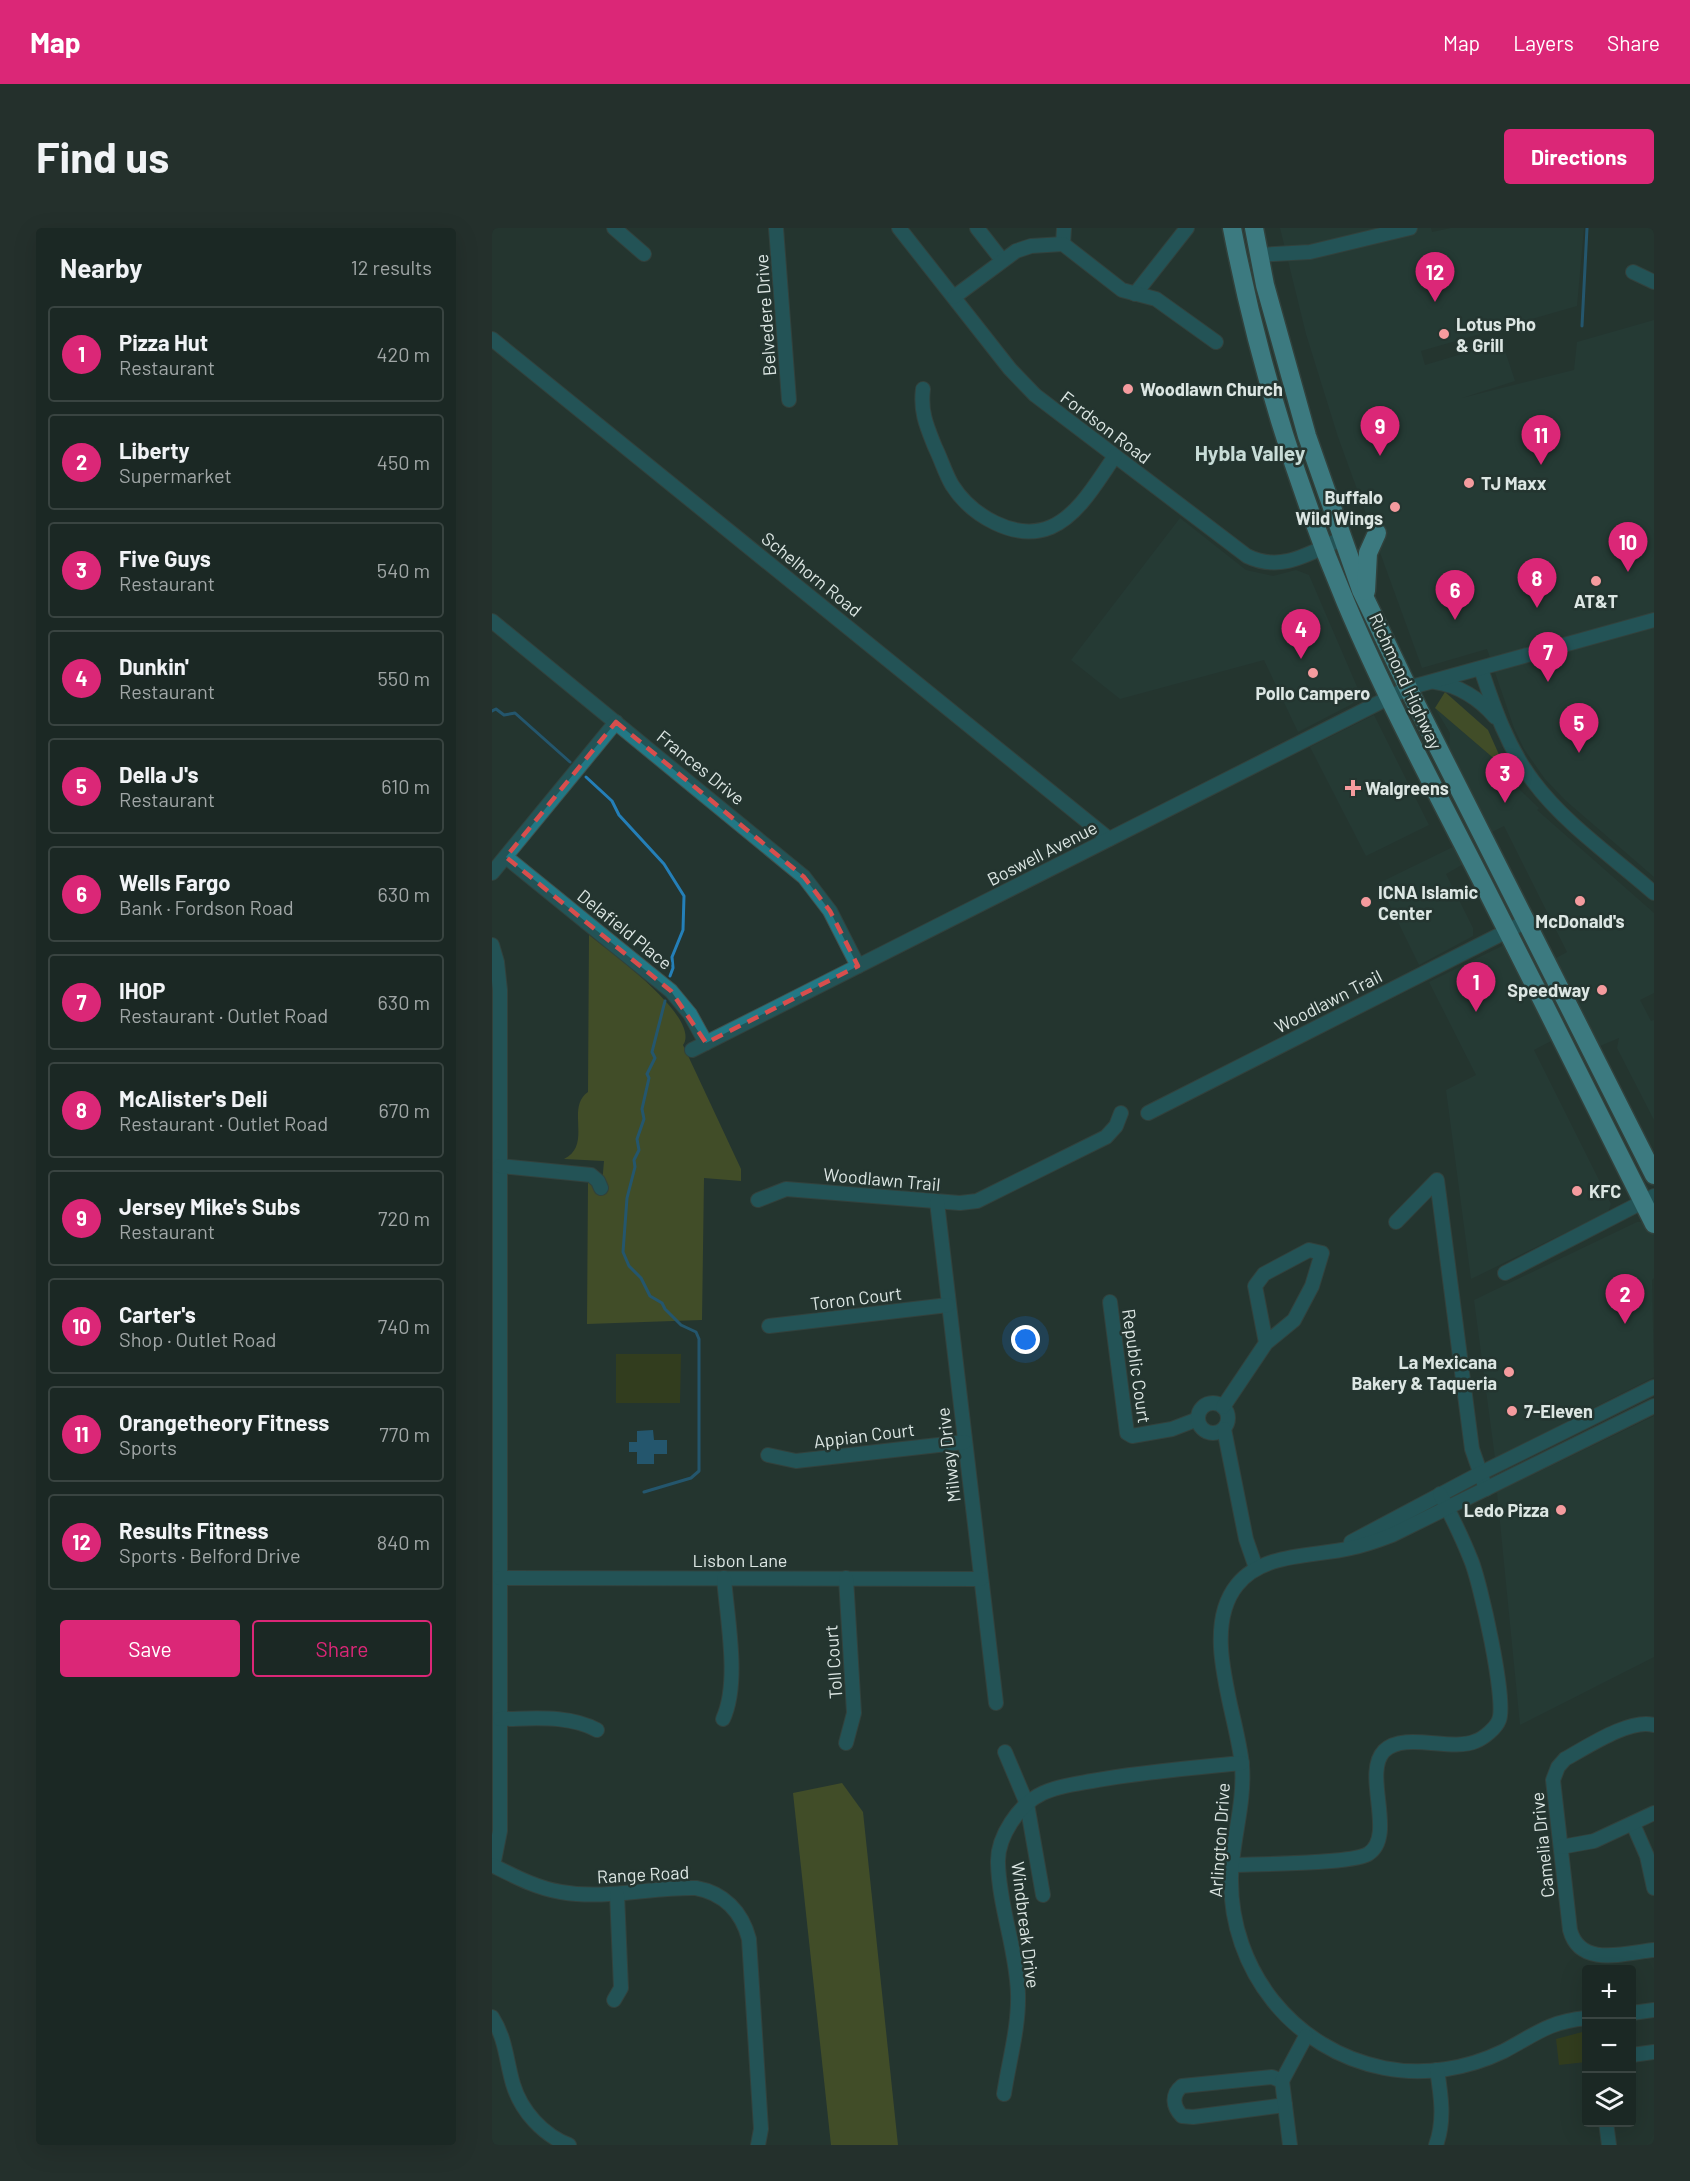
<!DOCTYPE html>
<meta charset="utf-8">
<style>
:root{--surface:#1b2824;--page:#24302c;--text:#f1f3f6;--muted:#a0a6a6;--line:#394441;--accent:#db2777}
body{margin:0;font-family:Barlow,sans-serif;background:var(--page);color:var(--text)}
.controls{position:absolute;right:18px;bottom:18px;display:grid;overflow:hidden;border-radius:6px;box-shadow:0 6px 24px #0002}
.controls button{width:54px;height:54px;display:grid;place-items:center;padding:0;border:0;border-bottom:2px solid var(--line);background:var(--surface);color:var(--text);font:30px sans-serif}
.you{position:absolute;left:534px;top:1112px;width:21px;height:21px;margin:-15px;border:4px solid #fff;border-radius:50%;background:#1a73e8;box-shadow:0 0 0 9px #1a73e833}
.badge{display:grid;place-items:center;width:39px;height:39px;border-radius:50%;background:var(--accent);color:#fff;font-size:20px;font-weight:700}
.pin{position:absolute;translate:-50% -50px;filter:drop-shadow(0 2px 3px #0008)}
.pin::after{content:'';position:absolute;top:32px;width:21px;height:18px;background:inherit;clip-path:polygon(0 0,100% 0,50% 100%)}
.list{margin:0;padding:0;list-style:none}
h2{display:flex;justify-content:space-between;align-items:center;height:78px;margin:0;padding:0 24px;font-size:26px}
h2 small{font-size:20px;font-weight:400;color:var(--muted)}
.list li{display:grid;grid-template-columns:39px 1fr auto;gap:18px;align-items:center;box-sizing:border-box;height:96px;margin:0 12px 12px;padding:0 12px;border:2px solid var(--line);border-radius:6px}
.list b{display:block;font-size:22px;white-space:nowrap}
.list p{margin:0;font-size:20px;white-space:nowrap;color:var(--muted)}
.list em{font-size:20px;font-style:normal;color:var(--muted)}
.actions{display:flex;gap:12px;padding:18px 24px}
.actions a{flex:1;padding:14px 0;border:2px solid var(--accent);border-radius:6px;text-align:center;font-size:21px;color:var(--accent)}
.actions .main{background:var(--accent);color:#fff}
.icon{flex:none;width:33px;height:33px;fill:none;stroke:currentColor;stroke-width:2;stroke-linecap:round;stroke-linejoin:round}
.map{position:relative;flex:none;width:1162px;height:1917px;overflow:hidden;border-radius:6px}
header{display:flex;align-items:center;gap:36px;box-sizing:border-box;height:84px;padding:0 30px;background:var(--accent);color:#fff}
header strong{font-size:28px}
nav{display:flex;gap:33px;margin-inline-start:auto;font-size:21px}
.intro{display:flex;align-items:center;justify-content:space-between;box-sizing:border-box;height:144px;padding:0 36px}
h1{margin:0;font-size:42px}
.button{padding:15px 27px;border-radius:6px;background:var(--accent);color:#fff;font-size:21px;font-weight:700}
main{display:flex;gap:36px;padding:0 36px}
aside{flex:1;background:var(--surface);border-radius:6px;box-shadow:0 6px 24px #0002}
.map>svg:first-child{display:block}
.built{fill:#27403a}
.green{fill:#43470b}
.forest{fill:#646a20}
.water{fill:#247fb8}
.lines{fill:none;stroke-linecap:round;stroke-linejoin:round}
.stream{stroke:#247fb8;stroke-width:3}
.minor-casing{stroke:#41514d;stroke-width:16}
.highway-casing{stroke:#41514d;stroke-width:21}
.minor{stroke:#227885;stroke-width:14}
.highway{stroke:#59cfe2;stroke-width:18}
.marked{fill:none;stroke:#d74e4d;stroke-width:4.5;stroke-dasharray:12 8;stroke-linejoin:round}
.poi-dot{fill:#f59b9e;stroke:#243530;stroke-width:2}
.labels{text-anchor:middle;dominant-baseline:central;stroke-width:5;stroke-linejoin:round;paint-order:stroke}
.street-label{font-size:18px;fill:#dce6e3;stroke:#243530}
.poi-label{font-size:18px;font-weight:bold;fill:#dce6e3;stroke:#243530;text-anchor:start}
.quarter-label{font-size:21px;font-weight:bold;fill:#c8dcd7;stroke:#243530}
</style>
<header>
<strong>Map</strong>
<nav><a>Map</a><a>Layers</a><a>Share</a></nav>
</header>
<div class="intro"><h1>Find us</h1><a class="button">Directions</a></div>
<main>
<aside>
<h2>Nearby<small>12 results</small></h2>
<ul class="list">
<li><span class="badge">1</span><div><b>Pizza Hut</b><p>Restaurant</p></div><em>420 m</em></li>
<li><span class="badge">2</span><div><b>Liberty</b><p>Supermarket</p></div><em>450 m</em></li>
<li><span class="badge">3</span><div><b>Five Guys</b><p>Restaurant</p></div><em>540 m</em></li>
<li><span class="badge">4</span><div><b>Dunkin'</b><p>Restaurant</p></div><em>550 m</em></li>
<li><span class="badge">5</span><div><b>Della J's</b><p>Restaurant</p></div><em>610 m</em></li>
<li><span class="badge">6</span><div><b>Wells Fargo</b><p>Bank · Fordson Road</p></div><em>630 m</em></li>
<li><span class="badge">7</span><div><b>IHOP</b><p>Restaurant · Outlet Road</p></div><em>630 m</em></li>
<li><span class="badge">8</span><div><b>McAlister's Deli</b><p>Restaurant · Outlet Road</p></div><em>670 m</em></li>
<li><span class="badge">9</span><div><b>Jersey Mike's Subs</b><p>Restaurant</p></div><em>720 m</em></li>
<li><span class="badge">10</span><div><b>Carter's</b><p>Shop · Outlet Road</p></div><em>740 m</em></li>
<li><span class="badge">11</span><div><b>Orangetheory Fitness</b><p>Sports</p></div><em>770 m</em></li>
<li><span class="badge">12</span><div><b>Results Fitness</b><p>Sports · Belford Drive</p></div><em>840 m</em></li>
</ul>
<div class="actions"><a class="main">Save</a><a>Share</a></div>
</aside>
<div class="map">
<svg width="1162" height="1917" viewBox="0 0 1162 1917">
<rect width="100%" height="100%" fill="#243530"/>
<!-- built -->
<g class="built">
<path d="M 788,0 L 939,0 L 940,4 L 959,0 L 1092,0 L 1085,78 L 929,123 L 933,137 L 1010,114 L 1023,153 L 970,170 L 1082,142 L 1085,114 L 1162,92 L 1162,649 L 1073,572 L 1053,551 L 1032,521 L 1022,500 L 995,421 L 930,440 L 846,209 L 814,106 Z"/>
<path d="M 688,290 L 754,342 L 781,348 L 804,342 L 817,347 L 866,461 L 865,471 L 860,476 L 806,504 L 772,432 L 628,471 L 579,432 Z"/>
<path d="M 943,480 L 1013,540 L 1028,562 L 1047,580 L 1045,582 L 1162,685 L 1162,765 L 1148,772 L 1159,793 L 1162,792 L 1162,892 L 1125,820 L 1127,810 L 1108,818 L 1064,730 L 1075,724 L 1012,598 L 1000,604 L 957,520 L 958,505 Z"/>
<path d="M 882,487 L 937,597 L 874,628 L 818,519 Z"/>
<path d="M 965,617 L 975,634 L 954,646 L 981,700 L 981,708 L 927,737 L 887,655 Z"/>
<path d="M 1012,717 L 1061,812 L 1042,822 L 1119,976 L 1116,984 L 979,1051 L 954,862 L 984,847 L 937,754 Z"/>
<path d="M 1145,994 L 1152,994 L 1162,1007 L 1162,1050 L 1160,1052 L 1162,1149 L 1003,1230 L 982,1072 Z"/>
<path d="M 1162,1188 L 1162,1429 L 1028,1497 L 1005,1264 Z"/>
</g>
<!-- green -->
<g class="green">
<path d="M 124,1126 L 189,1126 L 188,1175 L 124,1175 Z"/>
<path d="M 1094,1803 L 1094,1834 L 1067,1837 L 1064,1811 Z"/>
</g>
<!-- forest -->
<g class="forest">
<path d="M 953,464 L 996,502 L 1013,540 L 943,480 Z"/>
<path d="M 97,707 C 117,723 210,790 191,817 L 249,941 L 249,953 L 212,950 L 210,1092 L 95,1096 L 96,955 L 110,956 L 112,933 L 72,931 C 101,917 73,880 96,864 Z"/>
<path d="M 350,1555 L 371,1584 L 406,1917 L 339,1917 L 301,1565 Z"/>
</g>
<!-- water -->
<path class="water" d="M 161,1202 L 162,1212 L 175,1212 L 175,1226 L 162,1226 L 162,1236 L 145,1236 L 145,1224 L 137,1224 L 137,1214 L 145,1214 L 145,1203 Z"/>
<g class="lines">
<!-- stream -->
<g class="stream">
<path d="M 1090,98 L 1095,0"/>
<path d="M 0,483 L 4,481 L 12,487 L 23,485 L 78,534"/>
<path d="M 94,549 L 120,573 L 127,587 L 172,636 L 192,668 L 191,702 L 180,729 L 181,740 L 178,748"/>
<path d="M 152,1264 L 199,1250 L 207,1243 L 207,1111 L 204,1104 L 189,1097 L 173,1081 L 170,1075 L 158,1068 L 149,1050 L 137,1038 L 131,1024 L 135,970 L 143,939 L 142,932 L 147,922 L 145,911 L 152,891 L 150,881 L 157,850 L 155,846 L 163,830 L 160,824 L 173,773"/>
</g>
<!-- minor casing -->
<g class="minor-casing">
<g id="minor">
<path d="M 122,0 L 152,26"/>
<path d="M 284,0 L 297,172"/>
<path d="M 407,0 L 518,141 L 543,167 L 755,328 C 789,345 818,325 849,311"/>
<path d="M 485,0 L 510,32"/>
<path d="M 571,16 L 572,0"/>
<path d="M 767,27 L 818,24 L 918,0"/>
<path d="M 1141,44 L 1162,54"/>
<path d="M 643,66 L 695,0"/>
<path d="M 462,69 L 524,23 L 539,18 L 571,16 L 630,62 L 664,71 L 724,114"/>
<path d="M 0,111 L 617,611"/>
<path d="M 431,161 C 428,184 435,199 443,219 C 449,231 453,245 460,257 C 479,287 523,314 559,299 C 587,287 606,252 623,228"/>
<path d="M 0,393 L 312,649 L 338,683 L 366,738"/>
<path d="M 989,441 C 1002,480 1016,520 1041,553 C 1073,596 1121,629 1162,665"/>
<path d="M 943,454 C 966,457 988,471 1003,489"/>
<path d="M 14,629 L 179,763 L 198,786 L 214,815"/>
<path d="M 0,645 L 124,494"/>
<path d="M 0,717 L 5,734 L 8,762 L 8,1603 L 1,1638"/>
<path d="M 200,822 L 916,460 L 1162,392"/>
<path d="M 656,885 L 1033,694"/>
<path d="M 8,938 L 99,947 L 106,953 L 109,960"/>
<path d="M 266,972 L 294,961 L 468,975 L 485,973 L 614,909 L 624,898 L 629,885"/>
<path d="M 445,974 L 504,1475"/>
<path d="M 904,994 L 945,952 L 980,1221 L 994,1261"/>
<path d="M 1013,1045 L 1162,968"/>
<path d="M 618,1074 L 635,1205 L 640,1208 L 680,1201 L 706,1191"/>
<path d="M 277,1098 L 456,1077"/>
<circle cx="721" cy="1190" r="15"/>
<path d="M 731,1179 L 774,1115 L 802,1092 L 820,1058 L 830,1025 L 817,1022 L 772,1046 L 763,1058 L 774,1115"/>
<path d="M 732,1201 L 754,1311 L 764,1340"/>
<path d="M 276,1227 L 304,1233 L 473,1214"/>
<path d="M 859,1314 L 987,1246 L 1162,1159"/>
<path d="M 8,1350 L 489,1351"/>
<path d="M 354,1350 L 362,1485 L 354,1515"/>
<path d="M 8,1491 C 39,1491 76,1486 105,1502"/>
<path d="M 231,1491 C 248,1454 235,1391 232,1350"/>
<path d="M 1162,1497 C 1138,1490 1095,1519 1073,1531 L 1066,1539 L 1061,1552 L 1078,1702 C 1088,1740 1133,1725 1162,1722"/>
<path d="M 513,1524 L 535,1576 L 551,1667"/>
<path d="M 1141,1596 L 1155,1628 L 1162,1660"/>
<path d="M 1069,1619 L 1102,1613 L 1162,1585"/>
<path d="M 0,1637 C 22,1648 44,1660 69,1664 C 114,1672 159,1659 204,1660 C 232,1665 250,1684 257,1711 L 269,1901 L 266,1917"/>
<path d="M 740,1637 C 765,1636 859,1636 876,1626 C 905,1608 870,1546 892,1523 C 912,1503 959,1524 984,1513 C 992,1510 1004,1500 1007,1492 C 1015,1473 988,1353 979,1332 C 970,1309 959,1287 948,1266"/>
<path d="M 122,1772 L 129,1760 L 125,1666"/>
<path d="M 1140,1785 L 1162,1782"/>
<path d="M 0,1789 C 14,1811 14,1832 21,1856 C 29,1883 51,1907 77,1917"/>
<path d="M 1094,1790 C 1056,1794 1044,1806 1012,1823 C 975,1841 932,1848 892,1840 C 801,1822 738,1742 739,1650 C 740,1611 753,1576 750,1537 C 745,1485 708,1403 745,1357 C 771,1324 822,1329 859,1320 C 873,1317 887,1312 900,1307 L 1162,1178"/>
<path d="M 1140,1827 L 1162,1824"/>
<path d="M 790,1853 L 780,1849 L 690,1858 C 679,1867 681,1879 690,1888 L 701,1889 L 793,1877"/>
<path d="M 512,1866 C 517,1833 527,1799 526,1766 C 525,1722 507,1679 506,1635 C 505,1609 527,1576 551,1565 C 566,1558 583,1556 600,1553 C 649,1544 700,1540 750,1535"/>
<path d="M 1114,1894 L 1117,1917"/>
<path d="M 798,1917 L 790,1853 L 814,1808"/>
<path d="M 944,1917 C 953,1893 949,1867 945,1842"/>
</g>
</g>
<!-- highway casing -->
<g class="highway-casing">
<g id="highway">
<path d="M 740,0 C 765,129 803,254 854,375 C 895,472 945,565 993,659 C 1050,771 1106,884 1162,996"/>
<path d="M 762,0 L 773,57 L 815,208 L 869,362 L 916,460 L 1162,947"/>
<path d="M 874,363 L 876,325 L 885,305"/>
</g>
</g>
<!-- minor -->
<use href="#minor" class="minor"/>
<!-- highway -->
<use href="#highway" class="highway"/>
</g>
<!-- marked area -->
<path d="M0 0H1162V1917H0ZM 124,494 L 312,649 L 338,683 L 366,738 L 214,815 L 179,763 L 14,629 Z" fill="#243530" fill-opacity=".55" fill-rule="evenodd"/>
<path class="marked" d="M 124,494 L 312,649 L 338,683 L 366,738 L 214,815 L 179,763 L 14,629 Z"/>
<!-- markers -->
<g class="poi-dot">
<circle cx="952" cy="106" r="6"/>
<circle cx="636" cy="161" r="6"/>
<circle cx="977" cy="255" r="6"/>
<circle cx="903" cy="279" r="6"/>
<circle cx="1104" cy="353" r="6"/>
<circle cx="821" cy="445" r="6"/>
<path d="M858 551h6v6h6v6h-6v6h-6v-6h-6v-6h6z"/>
<circle cx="1088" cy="673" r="6"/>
<circle cx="874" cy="674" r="6"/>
<circle cx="1110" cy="762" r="6"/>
<circle cx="1085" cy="963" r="6"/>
<circle cx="1017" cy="1144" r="6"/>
<circle cx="1020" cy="1183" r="6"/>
<circle cx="1069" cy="1282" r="6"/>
</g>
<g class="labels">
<!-- street labels -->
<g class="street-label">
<text transform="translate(273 87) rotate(-94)">Belvedere Drive</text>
<text transform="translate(614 199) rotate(37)">Fordson Road</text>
<text transform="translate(320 346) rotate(39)">Schelhorn Road</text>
<text transform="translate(914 453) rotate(65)">Richmond Highway</text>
<text transform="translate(209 539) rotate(39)">Frances Drive</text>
<text transform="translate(550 625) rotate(-27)">Boswell Avenue</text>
<text transform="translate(133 701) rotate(39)">Delafield Place</text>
<text transform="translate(836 773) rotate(-27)">Woodlawn Trail</text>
<text transform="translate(390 951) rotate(5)">Woodlawn Trail</text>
<text transform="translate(364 1070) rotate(-7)">Toron Court</text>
<text transform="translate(645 1138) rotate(82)">Republic Court</text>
<text transform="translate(372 1207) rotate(-7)">Appian Court</text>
<text transform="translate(456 1227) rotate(-97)">Milway Drive</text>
<text x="248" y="1332">Lisbon Lane</text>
<text transform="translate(341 1434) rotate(-94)">Toll Court</text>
<text transform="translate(727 1612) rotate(-86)">Arlington Drive</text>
<text transform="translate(1050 1617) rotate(-96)">Camelia Drive</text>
<text transform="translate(151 1646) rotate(-3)">Range Road</text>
<text transform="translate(534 1697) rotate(83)">Windbreak Drive</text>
</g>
<!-- poi labels -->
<g class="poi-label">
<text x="964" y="96">Lotus Pho<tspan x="964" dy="21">&amp; Grill</tspan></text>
<text x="648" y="161">Woodlawn Church</text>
<text x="989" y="255">TJ Maxx</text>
<text x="891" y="269" text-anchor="end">Buffalo<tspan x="891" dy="21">Wild Wings</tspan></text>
<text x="1104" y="373" text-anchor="middle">AT&amp;T</text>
<text x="821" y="465" text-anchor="middle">Pollo Campero</text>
<text x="873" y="560">Walgreens</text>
<text x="886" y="664">ICNA Islamic<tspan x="886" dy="21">Center</tspan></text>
<text x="1088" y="693" text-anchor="middle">McDonald's</text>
<text x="1098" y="762" text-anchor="end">Speedway</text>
<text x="1097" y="963">KFC</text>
<text x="1005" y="1134" text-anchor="end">La Mexicana<tspan x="1005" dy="21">Bakery &amp; Taqueria</tspan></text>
<text x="1032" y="1183">7-Eleven</text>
<text x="1057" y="1282" text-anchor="end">Ledo Pizza</text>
</g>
<!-- quarter labels -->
<g class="quarter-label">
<text x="758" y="224">Hybla Valley</text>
</g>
</g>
</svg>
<div class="controls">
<button>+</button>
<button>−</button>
<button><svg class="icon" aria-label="layers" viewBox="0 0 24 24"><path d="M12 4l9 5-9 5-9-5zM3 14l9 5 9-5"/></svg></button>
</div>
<div class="you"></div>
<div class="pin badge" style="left:984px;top:784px">1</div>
<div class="pin badge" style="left:1133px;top:1096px">2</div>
<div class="pin badge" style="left:1013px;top:575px">3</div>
<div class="pin badge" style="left:809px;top:431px">4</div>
<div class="pin badge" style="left:1087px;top:525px">5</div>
<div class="pin badge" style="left:963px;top:392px">6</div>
<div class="pin badge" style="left:1056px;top:454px">7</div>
<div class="pin badge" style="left:1045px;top:380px">8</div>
<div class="pin badge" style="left:888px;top:228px">9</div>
<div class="pin badge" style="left:1136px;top:344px">10</div>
<div class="pin badge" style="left:1049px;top:237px">11</div>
<div class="pin badge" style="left:943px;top:74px">12</div>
</div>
</main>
